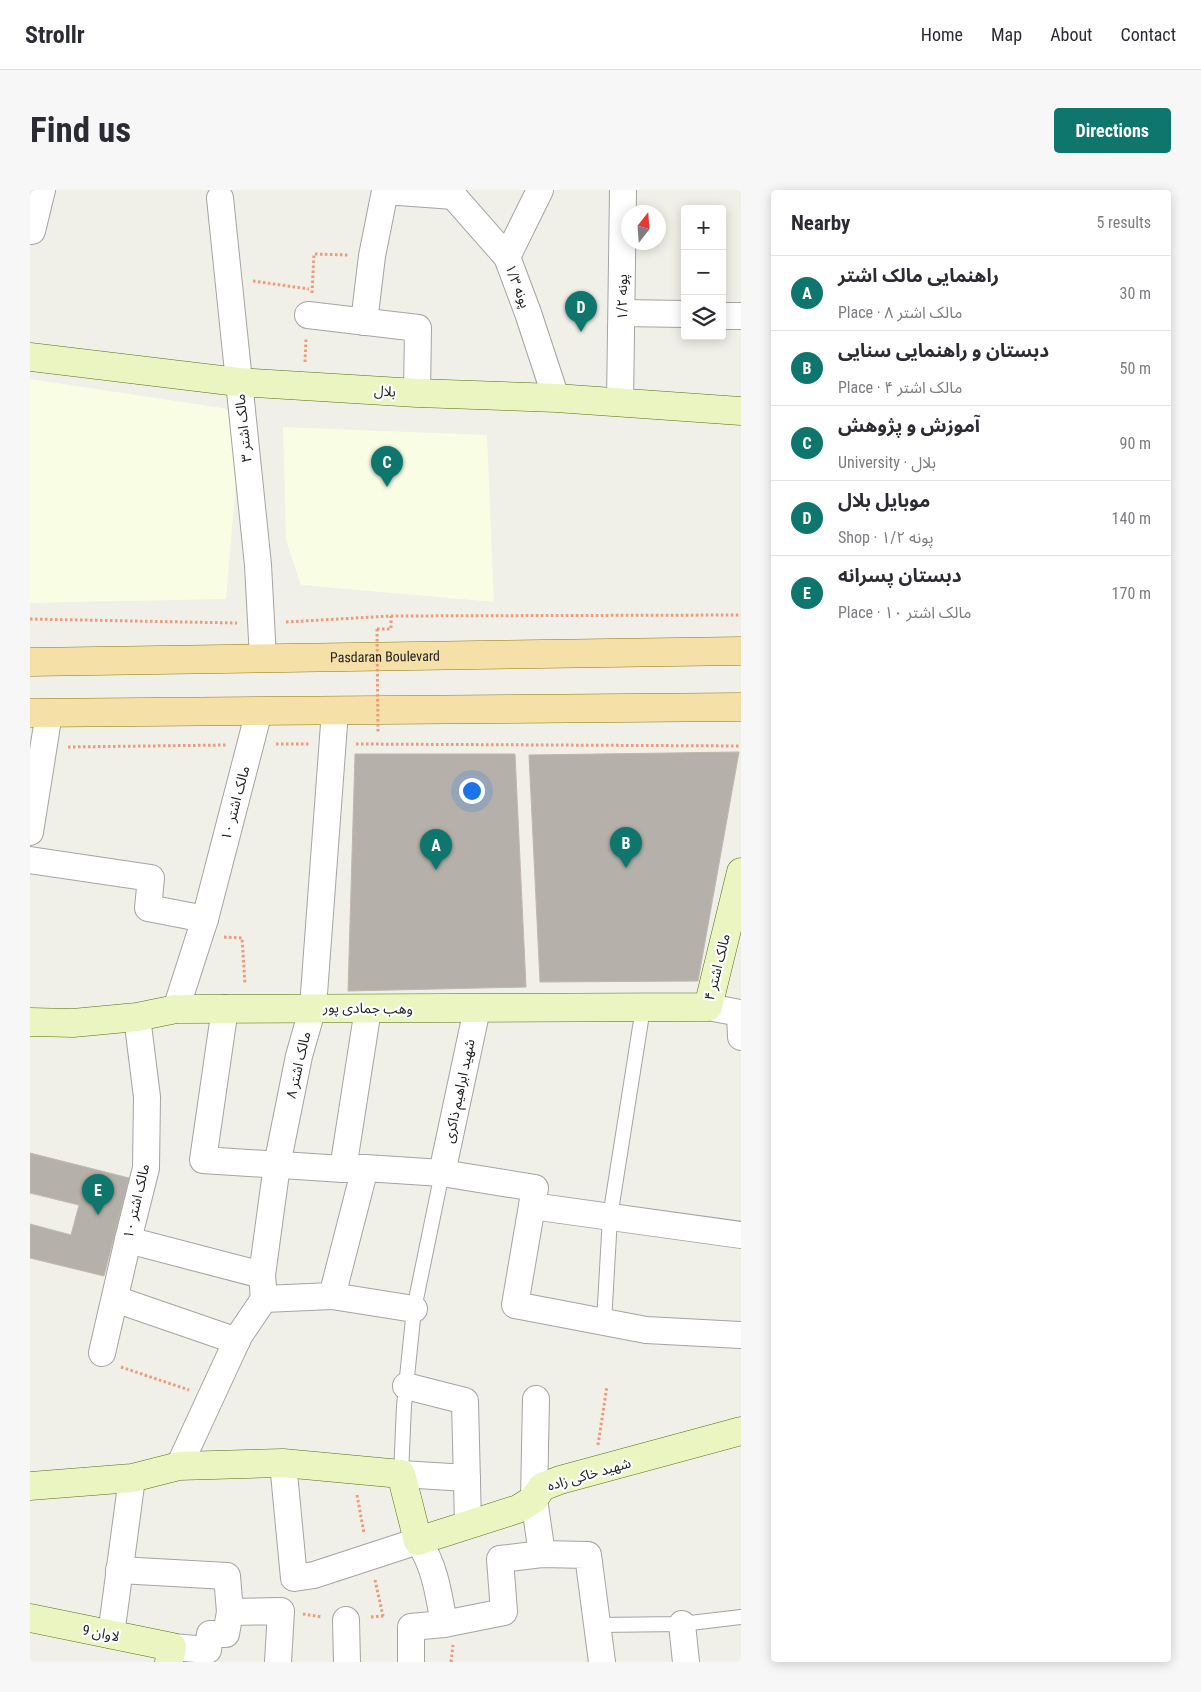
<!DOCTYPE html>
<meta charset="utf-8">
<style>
:root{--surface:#fff;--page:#f7f7f7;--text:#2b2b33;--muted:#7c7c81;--line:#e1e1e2;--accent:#0f766e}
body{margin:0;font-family:"Roboto Condensed","Noto Sans Arabic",sans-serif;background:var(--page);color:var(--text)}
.controls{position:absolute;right:15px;top:15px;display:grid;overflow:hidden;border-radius:5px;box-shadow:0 2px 12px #0003}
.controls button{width:45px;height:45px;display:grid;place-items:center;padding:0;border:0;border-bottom:1px solid var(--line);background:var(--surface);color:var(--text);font:25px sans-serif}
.compass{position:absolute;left:591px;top:15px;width:45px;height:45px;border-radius:50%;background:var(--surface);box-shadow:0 2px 12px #0003;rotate:17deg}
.you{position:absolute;left:441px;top:600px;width:18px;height:18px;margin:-12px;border:4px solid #fff;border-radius:50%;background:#1a73e8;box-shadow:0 0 0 8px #1a73e833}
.badge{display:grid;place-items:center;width:32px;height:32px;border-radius:50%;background:var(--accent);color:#fff;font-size:16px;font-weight:700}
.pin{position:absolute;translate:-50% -41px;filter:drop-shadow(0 1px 2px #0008)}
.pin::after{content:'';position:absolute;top:26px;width:18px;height:15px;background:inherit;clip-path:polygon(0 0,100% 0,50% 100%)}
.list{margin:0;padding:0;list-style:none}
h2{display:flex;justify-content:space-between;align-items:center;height:65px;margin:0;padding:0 20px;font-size:21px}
h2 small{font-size:16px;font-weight:400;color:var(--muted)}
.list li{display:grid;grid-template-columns:32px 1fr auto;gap:15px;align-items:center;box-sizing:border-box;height:75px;padding:0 20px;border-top:1px solid var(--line)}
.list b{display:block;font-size:19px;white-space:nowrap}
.list p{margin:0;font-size:16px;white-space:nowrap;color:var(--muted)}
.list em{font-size:16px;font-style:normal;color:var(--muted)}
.icon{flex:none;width:28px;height:28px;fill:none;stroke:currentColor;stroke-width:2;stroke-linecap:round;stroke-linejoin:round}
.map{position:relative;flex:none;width:711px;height:1472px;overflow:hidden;border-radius:5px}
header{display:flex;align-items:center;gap:30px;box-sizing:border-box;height:70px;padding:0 25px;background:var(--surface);border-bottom:1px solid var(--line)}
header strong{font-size:24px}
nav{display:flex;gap:28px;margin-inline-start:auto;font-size:18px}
.intro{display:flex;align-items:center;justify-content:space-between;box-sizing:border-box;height:120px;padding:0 30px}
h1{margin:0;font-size:35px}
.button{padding:12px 22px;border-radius:5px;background:var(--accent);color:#fff;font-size:18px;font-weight:700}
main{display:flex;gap:30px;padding:0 30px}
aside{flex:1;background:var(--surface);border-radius:5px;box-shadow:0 2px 12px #0003}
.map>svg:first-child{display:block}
.education{fill:#f9fde4}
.building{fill:#b5b1aa;stroke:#c1b8ab}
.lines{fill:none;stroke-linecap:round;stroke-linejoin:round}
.lane-casing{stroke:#a4a4a4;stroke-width:16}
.street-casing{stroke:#a4a4a4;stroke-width:28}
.secondary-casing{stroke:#56710e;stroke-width:29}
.primary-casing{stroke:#917b0c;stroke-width:29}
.path{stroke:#ef9a7a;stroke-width:3;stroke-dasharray:2.5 2.5;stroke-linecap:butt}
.lane{stroke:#fff;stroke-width:14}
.street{stroke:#fff;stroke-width:26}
.secondary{stroke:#eaf5c1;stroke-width:28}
.primary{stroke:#f5e1a8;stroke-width:28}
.path-bridge{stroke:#ef9a7a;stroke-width:3;stroke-dasharray:2.5 2.5;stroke-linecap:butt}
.labels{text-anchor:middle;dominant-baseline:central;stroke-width:4.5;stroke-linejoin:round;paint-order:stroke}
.street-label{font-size:14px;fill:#202020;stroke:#fff}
</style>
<header>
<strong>Strollr</strong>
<nav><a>Home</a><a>Map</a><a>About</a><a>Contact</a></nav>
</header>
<div class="intro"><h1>Find us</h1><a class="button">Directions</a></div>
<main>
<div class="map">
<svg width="711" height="1472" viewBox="0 0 711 1472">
<rect width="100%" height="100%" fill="#f0efe8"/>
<!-- education -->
<g class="education">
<path d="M 0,189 L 212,221 L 196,409 L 0,413 Z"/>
<path d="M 253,237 L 457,245 L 464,412 L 271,395 L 256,350 Z"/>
</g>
<!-- building -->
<g class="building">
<path d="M 709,562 L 668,791 L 510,792 L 499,565 Z"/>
<path d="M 325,564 L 485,564 L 496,797 L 318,801 Z"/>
<path d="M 0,963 L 99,988 L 74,1086 L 0,1068 L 0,1034 L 41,1045 L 49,1015 L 0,1003 Z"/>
</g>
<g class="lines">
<!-- lane casing -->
<g class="lane-casing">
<g id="lane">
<path d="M 574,1132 L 580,1027 L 613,818"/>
<path d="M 371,1284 L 374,1216 L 384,1119 L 412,983"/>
<path d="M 568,1435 L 652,1434 L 711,1427"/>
</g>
</g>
<!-- street casing -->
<g class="street-casing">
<g id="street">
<path d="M 418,0 L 477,67 L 498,123 L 526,208"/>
<path d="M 190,8 L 228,375 L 233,468"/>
<path d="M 0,41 L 2,41 L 12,0"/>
<path d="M 477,67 L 510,0"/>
<path d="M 592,123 L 655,124"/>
<path d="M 278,125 L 388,138 L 387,203"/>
<path d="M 692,126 L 711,126"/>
<path d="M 334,132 L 342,66 L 355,1 L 424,6"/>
<path d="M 590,213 L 593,0"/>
<path d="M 0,642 L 19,523"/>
<path d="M 0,670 L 121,688 L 118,718 L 175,729"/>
<path d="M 678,817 L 710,823 L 711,847"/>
<path d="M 195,818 L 173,970 L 313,979"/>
<path d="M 146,819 L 175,729 L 229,521"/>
<path d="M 331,978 L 313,979 L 338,819"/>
<path d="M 412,983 L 447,819"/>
<path d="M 502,1016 L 711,1045"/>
<path d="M 98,1050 L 232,1085"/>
<path d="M 302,1106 L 384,1119"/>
<path d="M 85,1109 L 207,1151"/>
<path d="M 234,1109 L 302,1106 L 335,978 L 412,983 L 505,998 L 485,1115 L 616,1140 L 711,1145"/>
<path d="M 234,1109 L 232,1085 L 247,975 L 269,866 L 283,817 L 305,521"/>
<path d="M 72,1163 L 98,1050 L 116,978 L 117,907 L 107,827"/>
<path d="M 376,1196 L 435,1211 L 438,1334"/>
<path d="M 506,1209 L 504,1309 L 512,1364"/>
<path d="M 253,1273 L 264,1388 L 284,1385 L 388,1351 C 405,1375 409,1406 414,1434"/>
<path d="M 149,1276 L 209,1146 L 234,1109"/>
<path d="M 371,1284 L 437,1288"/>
<path d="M 89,1380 L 197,1386 L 200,1422 L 251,1421 L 248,1472"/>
<path d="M 316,1430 L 317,1472"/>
<path d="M 652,1434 L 656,1472"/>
<path d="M 81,1445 L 102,1288"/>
<path d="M 142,1457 L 178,1460 L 180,1444 L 196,1444 L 200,1422"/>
<path d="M 381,1472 L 381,1437 L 414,1434 L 474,1422 L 470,1369 L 512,1364 L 558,1365 L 572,1472"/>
</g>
</g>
<!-- secondary casing -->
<g class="secondary-casing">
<g id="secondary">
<path d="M 0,167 L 208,192 L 387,203 L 526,208 L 711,221"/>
<path d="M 0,832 L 43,833 L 107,827 L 146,819 L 678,817 L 711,682"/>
<path d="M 0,1296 L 102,1288 L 149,1276 L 253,1273 L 371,1284 L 388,1351 L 488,1319 L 504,1309 L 512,1297 L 530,1290 L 711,1241"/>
<path d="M 0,1428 L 142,1457 L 139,1472"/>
</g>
</g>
<!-- primary casing -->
<g class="primary-casing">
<g id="primary">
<path id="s1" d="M 0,472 L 711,461"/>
<path d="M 0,523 L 711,517"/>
</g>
</g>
<!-- path -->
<g class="path">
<path d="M 223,91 L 279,99"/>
<path d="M 282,103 L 284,64 L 319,65"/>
<path d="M 275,172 L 276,149"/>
<path d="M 0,429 L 207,433"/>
<path d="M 256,432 L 361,426 L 711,425"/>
<path d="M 347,439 L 361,439 L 361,426"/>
<path d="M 246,554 L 279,554"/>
<path d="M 326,554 L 711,556"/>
<path d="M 38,557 L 197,555"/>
<path d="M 194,747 L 212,748 L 215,794"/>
<path d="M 91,1177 L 159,1200"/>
<path d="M 568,1255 L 577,1196"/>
<path d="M 327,1305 L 334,1343"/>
<path d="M 345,1390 L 353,1426"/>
<path d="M 273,1424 L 292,1427"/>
<path d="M 341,1427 L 354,1426"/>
<path d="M 421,1472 L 423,1455"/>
</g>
<!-- lane -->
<use href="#lane" class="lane"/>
<!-- street -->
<use href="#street" class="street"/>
<!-- secondary -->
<use href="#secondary" class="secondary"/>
<!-- primary -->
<use href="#primary" class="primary"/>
<!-- path-bridge -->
<path class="path-bridge" d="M 347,439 L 348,544"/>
</g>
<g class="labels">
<!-- street labels -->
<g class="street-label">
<text transform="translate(488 96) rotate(69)">پونه ۱/۳</text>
<text transform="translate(592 107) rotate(-90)">پونه ۱/۲</text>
<text transform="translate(355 201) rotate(4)">بلال</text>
<text transform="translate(213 238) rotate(-96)">مالک اشتر ۳</text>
<text stroke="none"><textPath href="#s1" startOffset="355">Pasdaran Boulevard</textPath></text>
<text transform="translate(205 613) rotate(-75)">مالک اشتر ۱۰</text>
<text transform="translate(687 777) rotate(-76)">مالک اشتر ۴</text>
<text transform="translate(338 818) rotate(1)">وهب جمادی پور</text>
<text transform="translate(268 875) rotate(-77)">مالک اشتر ۸</text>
<text transform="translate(429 901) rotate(-78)">شهید ابراهیم ذاکری</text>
<text transform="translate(106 1011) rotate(-77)">مالک اشتر ۱۰</text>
<text transform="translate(559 1284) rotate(-16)">شهید خاکی زاده</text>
<text transform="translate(71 1443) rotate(11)">لاوان 9</text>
</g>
</g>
</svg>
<div class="controls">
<button>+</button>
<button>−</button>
<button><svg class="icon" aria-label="layers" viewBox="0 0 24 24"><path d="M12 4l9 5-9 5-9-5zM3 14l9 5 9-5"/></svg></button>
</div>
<svg class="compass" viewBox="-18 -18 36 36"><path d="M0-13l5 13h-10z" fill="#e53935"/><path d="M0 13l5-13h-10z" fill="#7c7c81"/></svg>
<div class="you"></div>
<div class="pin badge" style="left:406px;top:680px">A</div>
<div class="pin badge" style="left:596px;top:678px">B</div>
<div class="pin badge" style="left:357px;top:297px">C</div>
<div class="pin badge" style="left:551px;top:142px">D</div>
<div class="pin badge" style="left:68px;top:1025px">E</div>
</div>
<aside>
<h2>Nearby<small>5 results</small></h2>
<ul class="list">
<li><span class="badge">A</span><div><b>راهنمایی مالک اشتر</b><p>Place · مالک اشتر ۸</p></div><em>30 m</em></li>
<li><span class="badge">B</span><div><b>دبستان و راهنمایی سنایی</b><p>Place · مالک اشتر ۴</p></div><em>50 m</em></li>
<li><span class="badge">C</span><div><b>آموزش و پژوهش</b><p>University · بلال</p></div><em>90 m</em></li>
<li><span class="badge">D</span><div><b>موبایل بلال</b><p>Shop · پونه ۱/۲</p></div><em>140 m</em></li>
<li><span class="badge">E</span><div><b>دبستان پسرانه</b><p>Place · مالک اشتر ۱۰</p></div><em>170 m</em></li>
</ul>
</aside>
</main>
